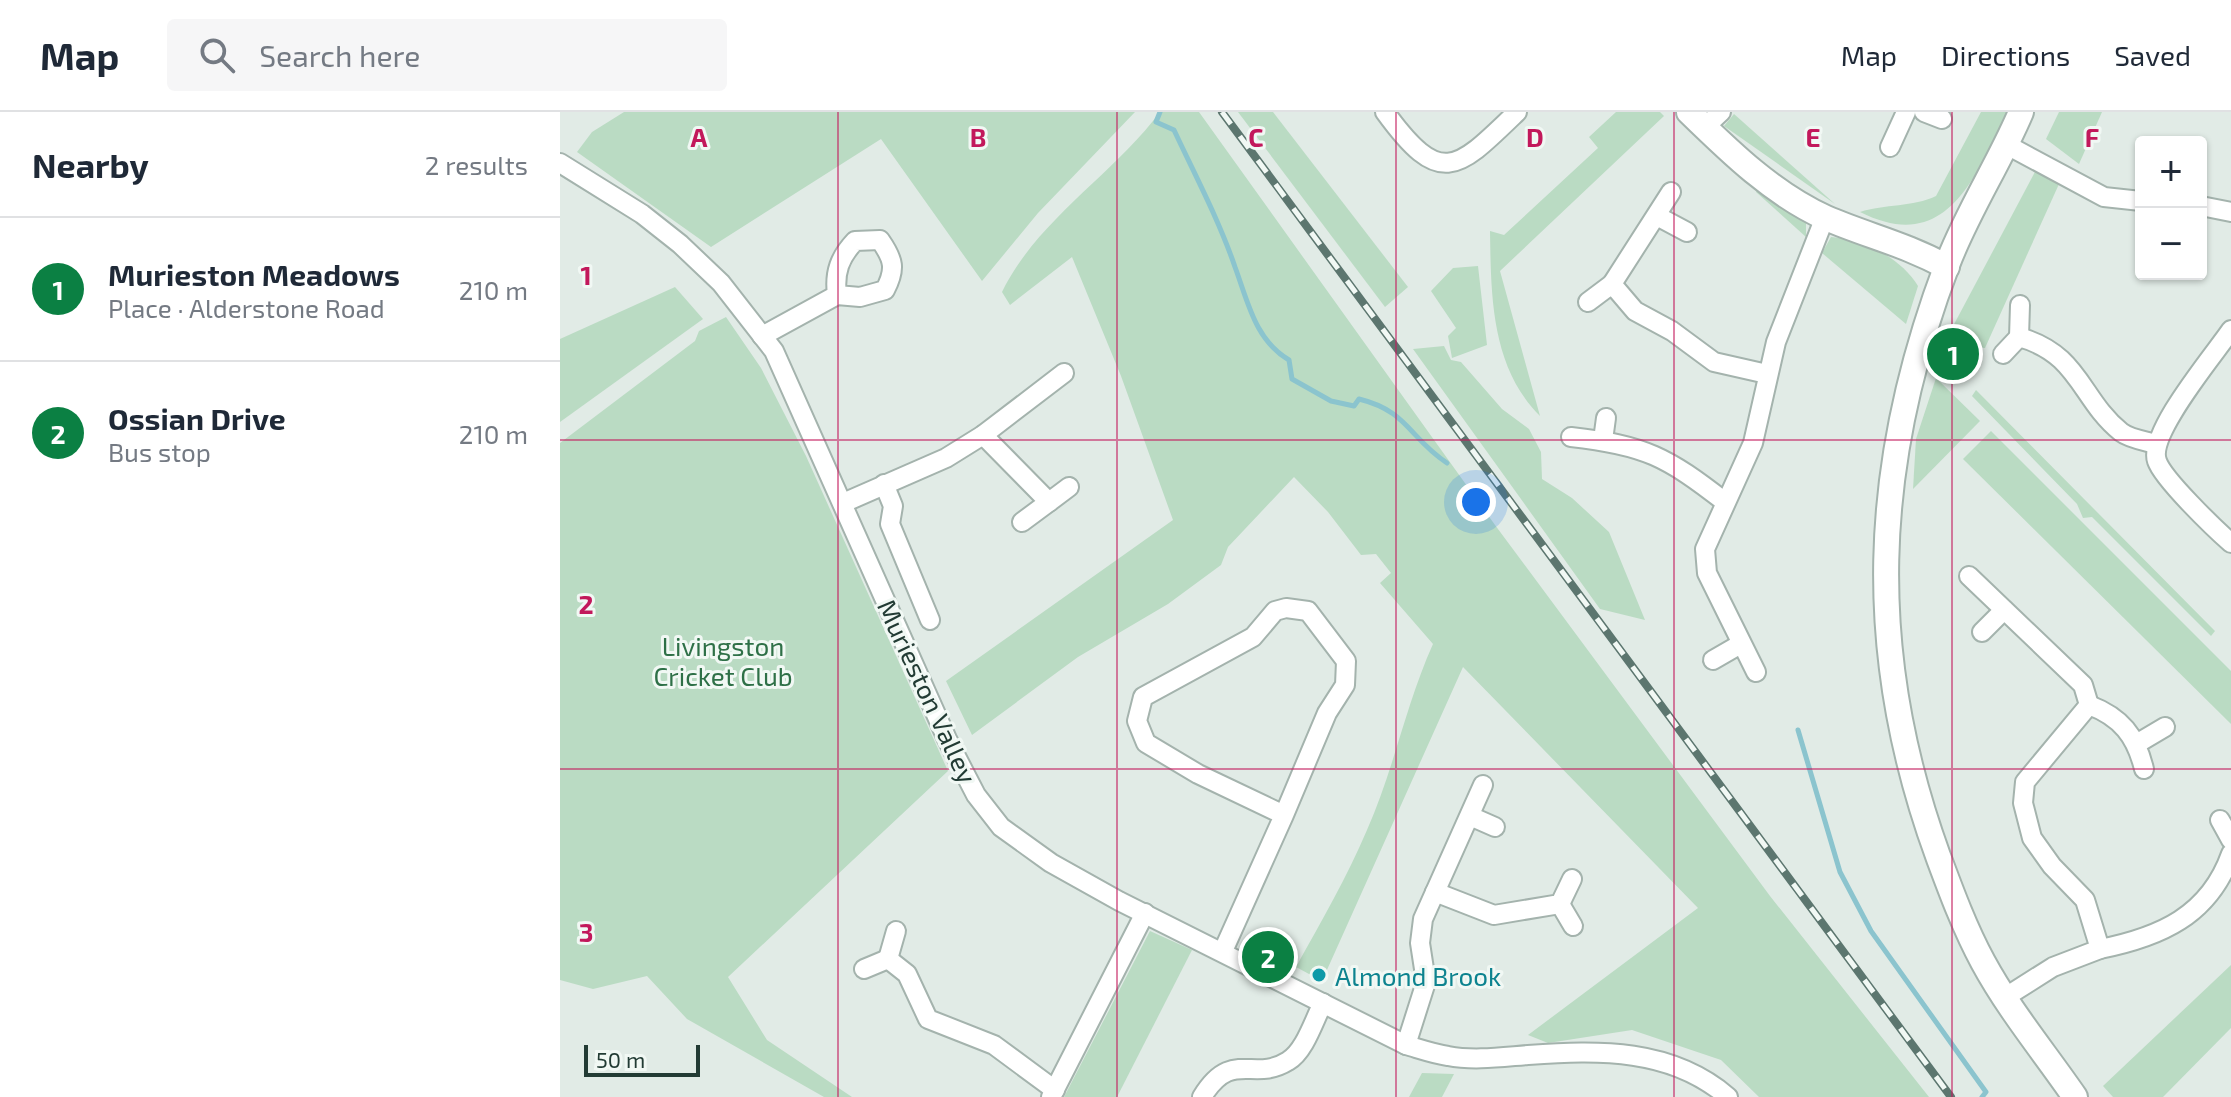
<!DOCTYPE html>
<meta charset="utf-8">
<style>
:root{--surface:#fff;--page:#f6f6f7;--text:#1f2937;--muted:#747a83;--line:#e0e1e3;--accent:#0b8043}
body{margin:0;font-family:"Exo 2",sans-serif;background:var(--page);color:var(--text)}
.controls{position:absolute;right:24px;top:24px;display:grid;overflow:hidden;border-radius:8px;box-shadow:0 2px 6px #0004}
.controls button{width:72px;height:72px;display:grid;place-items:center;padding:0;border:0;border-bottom:2px solid var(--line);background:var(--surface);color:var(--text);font:40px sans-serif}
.scale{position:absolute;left:24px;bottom:20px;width:116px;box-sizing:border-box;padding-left:8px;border:4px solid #223b34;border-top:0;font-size:22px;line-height:28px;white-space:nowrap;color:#223b34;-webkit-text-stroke:6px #f1f8f4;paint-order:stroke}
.you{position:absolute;left:916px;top:390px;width:28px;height:28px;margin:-20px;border:6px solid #fff;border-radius:50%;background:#1a73e8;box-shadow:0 0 0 12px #1a73e833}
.badge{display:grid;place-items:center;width:52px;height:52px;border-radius:50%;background:var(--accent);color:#fff;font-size:26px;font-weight:700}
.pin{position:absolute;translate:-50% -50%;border:4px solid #fff;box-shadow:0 2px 8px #0006}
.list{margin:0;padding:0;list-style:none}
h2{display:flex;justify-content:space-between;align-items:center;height:104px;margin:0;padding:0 32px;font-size:34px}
h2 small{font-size:26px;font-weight:400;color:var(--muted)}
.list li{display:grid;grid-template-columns:52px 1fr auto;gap:24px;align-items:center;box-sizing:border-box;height:144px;padding:0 32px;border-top:2px solid var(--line)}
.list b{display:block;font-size:30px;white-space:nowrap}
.list p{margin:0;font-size:26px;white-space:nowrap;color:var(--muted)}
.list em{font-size:26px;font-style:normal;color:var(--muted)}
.icon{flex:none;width:44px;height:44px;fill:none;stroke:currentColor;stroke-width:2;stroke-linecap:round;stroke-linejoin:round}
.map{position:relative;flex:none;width:1671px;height:985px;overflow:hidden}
header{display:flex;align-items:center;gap:48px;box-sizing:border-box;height:112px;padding:0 40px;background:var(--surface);border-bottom:2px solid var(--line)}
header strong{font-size:38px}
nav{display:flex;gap:44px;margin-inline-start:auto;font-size:28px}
.search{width:560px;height:72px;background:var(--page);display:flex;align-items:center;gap:20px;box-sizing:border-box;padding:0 28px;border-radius:8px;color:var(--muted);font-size:30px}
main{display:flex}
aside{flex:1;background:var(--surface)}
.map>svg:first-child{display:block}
.green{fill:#badbc3}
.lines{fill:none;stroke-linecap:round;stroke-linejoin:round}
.stream{stroke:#8bc4ce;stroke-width:5}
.minor-casing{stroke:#a4b3ad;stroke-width:22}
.tertiary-casing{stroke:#a4b3ad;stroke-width:28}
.minor{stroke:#fff;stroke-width:18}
.tertiary{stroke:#fff;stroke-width:24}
.rail-casing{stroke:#5c766f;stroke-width:8}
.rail{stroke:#f1f8f4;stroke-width:5;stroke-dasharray:15;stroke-linecap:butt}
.grid{fill:none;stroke:#c2185b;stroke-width:2;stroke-opacity:0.55}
.culture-dot{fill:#0f9aa8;stroke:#f1f8f4;stroke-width:3}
.labels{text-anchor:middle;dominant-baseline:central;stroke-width:6;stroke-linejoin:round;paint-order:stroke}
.park-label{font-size:26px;fill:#2e7047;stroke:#f1f8f4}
.street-label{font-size:26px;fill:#223b34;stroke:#f1f8f4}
.culture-label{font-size:26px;fill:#0d838f;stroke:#f1f8f4;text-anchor:start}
.grid-label{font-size:26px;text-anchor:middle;font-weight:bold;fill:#c2185b;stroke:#f1f8f4;stroke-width:6;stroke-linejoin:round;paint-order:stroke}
</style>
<header>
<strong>Map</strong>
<div class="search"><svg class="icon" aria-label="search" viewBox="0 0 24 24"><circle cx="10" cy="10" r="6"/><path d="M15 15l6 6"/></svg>Search here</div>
<nav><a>Map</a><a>Directions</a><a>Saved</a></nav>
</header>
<main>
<aside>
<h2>Nearby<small>2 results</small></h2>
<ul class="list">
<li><span class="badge">1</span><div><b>Murieston Meadows</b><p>Place · Alderstone Road</p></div><em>210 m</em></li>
<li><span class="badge">2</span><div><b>Ossian Drive</b><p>Bus stop</p></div><em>210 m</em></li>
</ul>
</aside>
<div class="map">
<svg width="1671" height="985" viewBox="0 0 1671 985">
<rect width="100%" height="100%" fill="#e1ebe6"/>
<!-- green -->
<g class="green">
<path d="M 64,0 L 575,0 L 478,101 L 422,169 L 321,27 L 151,135 L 17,40 L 32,20 Z"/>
<path d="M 600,0 L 639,0 L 935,413 L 1210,784 L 1369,985 L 1199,985 L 1161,948 L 1072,918 L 988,931 L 968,923 L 1138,796 L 903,555 L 762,869 L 736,855 C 761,810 787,765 807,718 C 834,657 846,592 873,532 L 820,471 L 831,461 L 816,442 L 801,443 L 768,400 L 734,365 L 668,435 L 661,453 L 608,492 L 518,545 L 412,623 L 386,569 L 613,408 L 561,264 L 512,145 L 450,193 L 442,180 C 477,108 553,63 600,0 Z"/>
<path d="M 678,0 L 713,0 L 848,175 L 825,195 Z"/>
<path d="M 1056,0 L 1100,0 L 1104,4 L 940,159 L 980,304 C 931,255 931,184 930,119 L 944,123 L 1038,36 L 1029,25 Z"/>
<path d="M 1421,0 L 1447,0 C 1416,64 1387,144 1300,100 C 1325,92 1353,95 1376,84 Z"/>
<path d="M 1499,0 L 1542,0 L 1519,52 L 1486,27 Z"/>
<path d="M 1174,2 L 1275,92 L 1164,14 Z"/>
<path d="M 1476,58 L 1499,72 L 1425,236 L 1383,233 Z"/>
<path d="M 1199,74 L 1246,108 L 1246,125 L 1196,80 Z"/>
<path d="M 1271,125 C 1304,127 1341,146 1358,174 L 1346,212 L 1262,141 Z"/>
<path d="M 918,154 L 927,233 L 892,246 L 888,224 L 896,216 L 871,179 L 893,156 Z"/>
<path d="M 115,175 L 143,207 L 0,310 L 0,227 Z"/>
<path d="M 166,205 L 201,256 L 246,344 L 388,659 L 168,865 L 207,928 L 292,985 L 264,985 L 127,907 L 87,864 L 33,877 L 0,868 L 0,331 L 135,229 L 139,219 Z"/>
<path d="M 884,234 L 891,248 L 901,250 L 942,297 L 969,317 L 981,340 L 982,367 L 1012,386 L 1049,420 L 1085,508 L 1040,497 L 853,237 Z"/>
<path d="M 1376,266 L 1420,309 L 1353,377 L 1356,327 Z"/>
<path d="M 1416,278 L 1655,519 L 1651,524 L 1532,405 L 1523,406 L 1517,392 L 1412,284 Z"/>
<path d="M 1431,319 L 1671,559 L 1671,612 L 1403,347 Z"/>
<path d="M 590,819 L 632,838 L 557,985 L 504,985 Z"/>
<path d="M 1671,853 L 1671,916 L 1603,985 L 1553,985 L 1543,974 Z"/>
<path d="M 862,961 L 894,962 L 882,985 L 849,985 Z"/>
</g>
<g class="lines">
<!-- stream -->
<g class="stream">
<path d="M 600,0 L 596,10 L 614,18 C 635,63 659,108 675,155 C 688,190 695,228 729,248 L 732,267 L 771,289 L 794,294 L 799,287 C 848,299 849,326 887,351"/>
<path d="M 1238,618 L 1280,760 L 1311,819 L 1426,980 L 1422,985"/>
</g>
<!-- minor casing -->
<g class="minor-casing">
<g id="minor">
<path d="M 825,0 C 881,77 897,58 957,0"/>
<path d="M 1364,0 L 1382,7"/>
<path d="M 1145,15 L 1161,0"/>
<path d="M 1447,33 L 1544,85 L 1581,89"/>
<path d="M 1330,35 L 1346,0"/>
<path d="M 0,51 L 82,102 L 120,132 L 161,171 L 214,239 L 387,627 L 416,683 L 441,715 L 491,751 L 559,789 L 846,933 C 860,937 874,942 888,944 C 914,949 942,945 968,943 C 1039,938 1111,936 1168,985"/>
<path d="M 1641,94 L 1671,100"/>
<path d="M 1097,104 L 1127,120"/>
<path d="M 1052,172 L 1111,80"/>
<path d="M 1028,190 L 1052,172 L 1075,199 L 1112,219 L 1154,250 L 1207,262"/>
<path d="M 1460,193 L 1459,225 C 1520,242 1520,287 1561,320 C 1570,327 1586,329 1596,332"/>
<path d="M 1671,218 C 1654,243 1587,322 1597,349 C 1603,367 1655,417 1671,431"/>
<path d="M 202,224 L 277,183 C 274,160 280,145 295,129 L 320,128 C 334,148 336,157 325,178 L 300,185 L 277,183"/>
<path d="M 1443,242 L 1459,225"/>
<path d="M 423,323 L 489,390 L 462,410"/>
<path d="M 1011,325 C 1085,333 1107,345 1165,390"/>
<path d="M 1043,328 L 1046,306"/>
<path d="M 324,372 L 333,394 L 330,412 L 370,508"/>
<path d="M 489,390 L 509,375"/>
<path d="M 283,391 L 386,346 L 423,323 L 504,261"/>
<path d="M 1409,464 L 1523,573 L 1529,593 L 1465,670 L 1463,691 L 1472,726 L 1492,754 L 1525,788 L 1540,837 L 1493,855 L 1444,886"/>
<path d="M 1422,520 L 1444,498"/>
<path d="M 1153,548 L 1179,533"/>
<path d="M 1196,560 L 1147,461 L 1145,437 L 1193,331 L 1216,230 L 1265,105"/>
<path d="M 1529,593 C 1561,605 1576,624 1584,657"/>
<path d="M 1578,631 L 1605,615"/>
<path d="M 910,704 L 935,715"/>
<path d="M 1660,708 L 1671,728"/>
<path d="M 875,780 L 934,803 L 1000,792 L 1012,767"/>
<path d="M 1000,792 L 1013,814"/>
<path d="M 1540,837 C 1600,825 1649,804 1671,742"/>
<path d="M 663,839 L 724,703 L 638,662 L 586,631 L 577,609 L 583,585 L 693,525 L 715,499 L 726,496 L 748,499 L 786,549 L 785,573 L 767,601 L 724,703"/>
<path d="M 328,847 L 336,819"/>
<path d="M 304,857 L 328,847 L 347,862 L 368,907 L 434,933 L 495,978"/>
<path d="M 846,933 L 866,870 L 860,831 L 863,807 L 923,673"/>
<path d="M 491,985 L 585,801"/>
<path d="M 642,985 C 672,936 693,971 728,949 C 745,939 754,908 763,891"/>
</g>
</g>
<!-- tertiary casing -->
<g class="tertiary-casing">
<g id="tertiary">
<path d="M 1129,0 C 1170,40 1213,82 1266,106 C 1308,124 1345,132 1387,155"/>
<path d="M 1461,0 C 1439,52 1407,100 1387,153 C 1311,354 1304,541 1378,744 C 1391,779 1405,817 1423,850 C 1449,898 1484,940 1515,985"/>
</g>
</g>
<!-- minor -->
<use href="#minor" class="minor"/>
<!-- tertiary -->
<use href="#tertiary" class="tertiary"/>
<!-- rail casing -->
<g class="rail-casing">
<path id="rail" d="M 662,0 L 1391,985"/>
</g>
<!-- rail -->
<use href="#rail" class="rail"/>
</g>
<!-- grid -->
<path class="grid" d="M 278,0 L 278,985M 557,0 L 557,985M 836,0 L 836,985M 1114,0 L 1114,985M 1392,0 L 1392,985M 0,328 L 1671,328M 0,657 L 1671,657"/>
<!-- markers -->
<circle class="culture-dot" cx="759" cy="863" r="8"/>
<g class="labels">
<!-- park labels -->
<g class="park-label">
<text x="163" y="533">Livingston<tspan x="163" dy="30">Cricket Club</tspan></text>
</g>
<!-- street labels -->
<g class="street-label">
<text transform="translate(368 579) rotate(65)">Murieston Valley</text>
</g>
<!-- culture labels -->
<g class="culture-label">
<text x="775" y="863">Almond Brook</text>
</g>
</g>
<g class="grid-label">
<text x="139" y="35">A</text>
<text x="418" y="35">B</text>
<text x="696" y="35">C</text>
<text x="975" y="35">D</text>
<text x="1253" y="35">E</text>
<text x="1532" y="35">F</text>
<text x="26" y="173">1</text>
<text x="26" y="502">2</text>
<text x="26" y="830">3</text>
</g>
</svg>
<div class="controls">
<button>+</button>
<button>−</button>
</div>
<div class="scale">50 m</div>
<div class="you"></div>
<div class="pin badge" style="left:1393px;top:242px">1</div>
<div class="pin badge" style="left:708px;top:845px">2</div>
</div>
</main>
